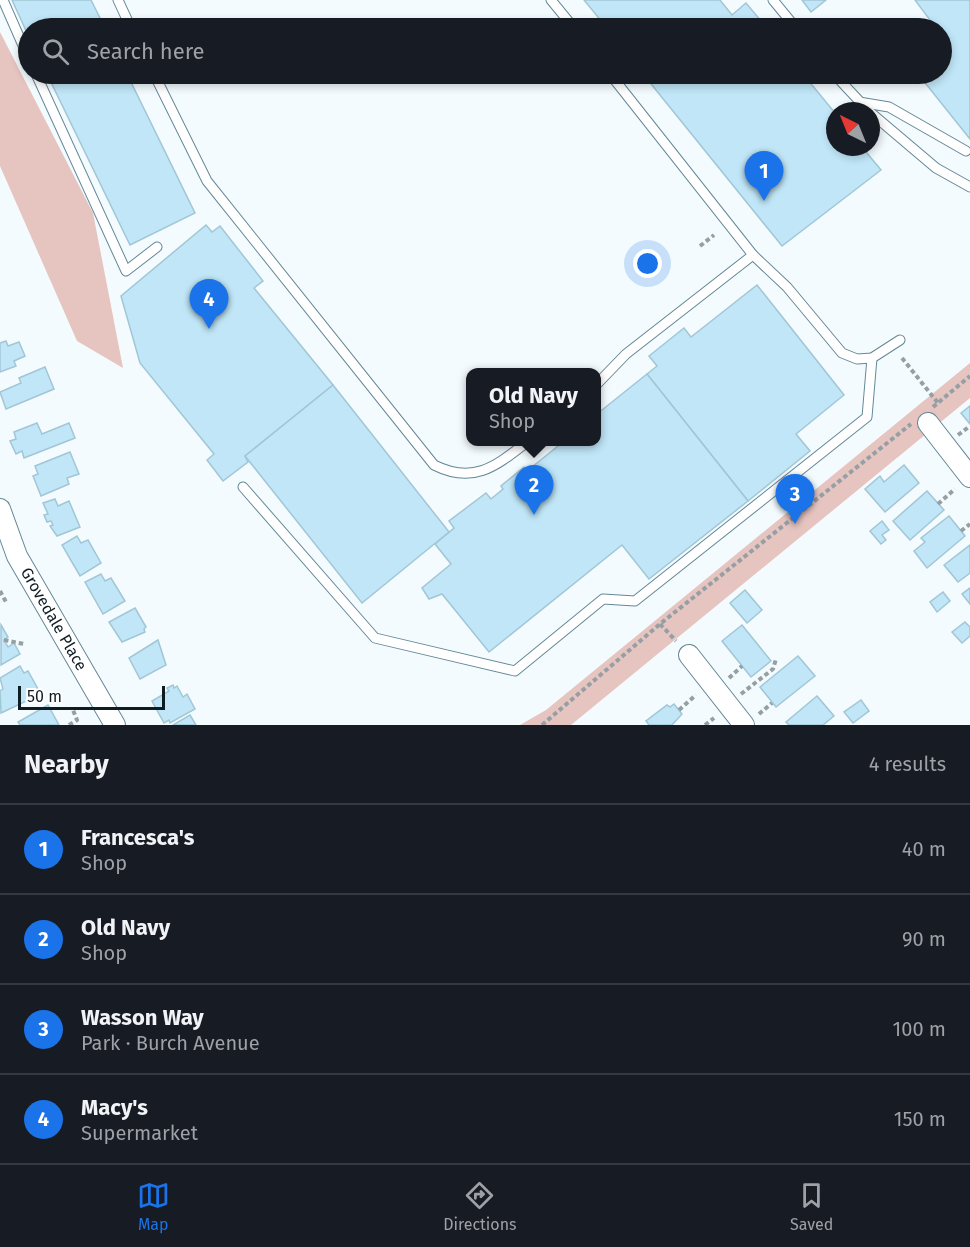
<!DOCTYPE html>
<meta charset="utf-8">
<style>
:root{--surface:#171b24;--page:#242831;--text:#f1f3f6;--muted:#9ea1a6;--line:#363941;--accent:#1a73e8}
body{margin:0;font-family:"Fira Sans",sans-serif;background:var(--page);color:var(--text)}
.compass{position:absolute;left:826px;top:102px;width:54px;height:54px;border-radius:50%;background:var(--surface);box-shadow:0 3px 9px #0003;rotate:317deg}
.scale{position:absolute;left:18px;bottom:15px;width:147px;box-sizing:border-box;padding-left:6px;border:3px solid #0f1d23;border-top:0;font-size:16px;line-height:21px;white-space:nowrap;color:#0f1d23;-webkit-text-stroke:4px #fff;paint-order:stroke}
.you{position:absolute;left:648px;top:264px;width:21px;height:21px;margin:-15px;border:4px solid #fff;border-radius:50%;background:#1a73e8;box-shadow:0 0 0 9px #1a73e833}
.badge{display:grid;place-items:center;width:39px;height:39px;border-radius:50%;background:var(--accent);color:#fff;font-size:20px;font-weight:700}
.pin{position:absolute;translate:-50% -50px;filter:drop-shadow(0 2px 3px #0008)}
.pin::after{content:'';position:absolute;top:32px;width:21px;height:18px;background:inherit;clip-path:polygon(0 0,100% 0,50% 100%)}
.popup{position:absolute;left:466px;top:368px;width:135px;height:78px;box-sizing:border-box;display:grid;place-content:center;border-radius:12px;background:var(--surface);filter:drop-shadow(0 2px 4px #0005);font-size:20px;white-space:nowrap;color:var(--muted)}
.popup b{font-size:22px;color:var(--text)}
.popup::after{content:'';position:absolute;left:50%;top:100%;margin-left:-12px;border:12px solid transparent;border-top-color:var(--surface)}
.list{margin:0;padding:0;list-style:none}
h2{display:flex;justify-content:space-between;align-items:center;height:78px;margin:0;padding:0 24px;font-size:26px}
h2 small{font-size:20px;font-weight:400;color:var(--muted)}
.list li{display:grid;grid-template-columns:39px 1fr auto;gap:18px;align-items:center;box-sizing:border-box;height:90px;padding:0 24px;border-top:2px solid var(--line)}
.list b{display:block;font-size:22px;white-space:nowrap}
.list p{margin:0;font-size:20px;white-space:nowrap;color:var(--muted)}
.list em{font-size:20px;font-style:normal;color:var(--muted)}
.icon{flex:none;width:33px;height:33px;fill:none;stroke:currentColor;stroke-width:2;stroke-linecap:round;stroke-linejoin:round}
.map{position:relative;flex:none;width:970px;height:725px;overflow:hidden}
.search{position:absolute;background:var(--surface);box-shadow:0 3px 9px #0003;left:18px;right:18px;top:18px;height:66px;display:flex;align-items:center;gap:15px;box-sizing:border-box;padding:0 21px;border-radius:33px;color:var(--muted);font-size:22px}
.sheet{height:438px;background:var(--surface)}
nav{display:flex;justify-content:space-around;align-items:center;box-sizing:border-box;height:84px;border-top:2px solid var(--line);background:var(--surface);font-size:16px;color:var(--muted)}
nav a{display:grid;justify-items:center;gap:3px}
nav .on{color:var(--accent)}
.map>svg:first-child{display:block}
.green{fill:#e6c4c0}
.building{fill:#c0e6f7;stroke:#a1c6d6;stroke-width:1.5}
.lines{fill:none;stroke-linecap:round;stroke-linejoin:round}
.lane-casing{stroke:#648897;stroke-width:11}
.street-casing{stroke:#648897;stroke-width:22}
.path{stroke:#959fa4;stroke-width:4;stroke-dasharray:4.5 3;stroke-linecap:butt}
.lane{stroke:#fff;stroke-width:9}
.street{stroke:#fff;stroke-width:20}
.labels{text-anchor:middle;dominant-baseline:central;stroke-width:4.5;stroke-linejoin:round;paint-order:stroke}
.street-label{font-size:16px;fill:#0f1d23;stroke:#fff}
</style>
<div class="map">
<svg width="970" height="725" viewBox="0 0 970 725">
<rect width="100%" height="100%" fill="#f3fbfe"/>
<!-- green -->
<g class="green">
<path d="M 0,32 L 93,213 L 123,368 L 77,341 L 0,166 Z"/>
<path d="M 970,363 L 970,398 L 571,725 L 520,725 L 546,710 Z"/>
</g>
<!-- building -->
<g class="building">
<path d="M 12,0 L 91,0 L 105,28 L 28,28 L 28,35 Z"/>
<path d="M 584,0 L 720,0 L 732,15 L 746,3 L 767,28 L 607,28 Z"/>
<path d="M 802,0 L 826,0 L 811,12 Z"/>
<path d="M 915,0 L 970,0 L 970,139 L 918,74 L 942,74 L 942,28 L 936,28 Z"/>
<path d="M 47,74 L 127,74 L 195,213 L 130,245 Z"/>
<path d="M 643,74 L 803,74 L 835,113 L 835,147 L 862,147 L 881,170 L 782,246 Z"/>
<path d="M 206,225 L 212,232 L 220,226 L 263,281 L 254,288 L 333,385 L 245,456 L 248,462 L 223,481 L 207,460 L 214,454 L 140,363 L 121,296 Z"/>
<path d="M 757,285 L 844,395 L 796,434 L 810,451 L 748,501 L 647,374 L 657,366 L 649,356 L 684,328 L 691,337 Z"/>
<path d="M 6,341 L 8,346 L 19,342 L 25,356 L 14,361 L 16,366 L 0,372 L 0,343 Z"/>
<path d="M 45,367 L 54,389 L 6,409 L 0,392 L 21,383 L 19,378 Z"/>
<path d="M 647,374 L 748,501 L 649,579 L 622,545 L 489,652 L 442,594 L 429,599 L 422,588 L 451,564 L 435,544 L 454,528 L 449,521 L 486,493 L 491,499 L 503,489 L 501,486 L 524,467 L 527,471 L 563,442 L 597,442 L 597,414 Z"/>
<path d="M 333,385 L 449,532 L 362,603 L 245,456 Z"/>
<path d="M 970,406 L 970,424 L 961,413 Z"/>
<path d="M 37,423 L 42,434 L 69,423 L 75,438 L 24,458 L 22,451 L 16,454 L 10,441 L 16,439 L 14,432 Z"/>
<path d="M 70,452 L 79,474 L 67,478 L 69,484 L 41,496 L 33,476 L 38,474 L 35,466 Z"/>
<path d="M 904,465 L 919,483 L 885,512 L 865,489 L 880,476 L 884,482 Z"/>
<path d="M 927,491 L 944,510 L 910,540 L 893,521 Z"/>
<path d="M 55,499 L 58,506 L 69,501 L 80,527 L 57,536 L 50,526 L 53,525 L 51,521 L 47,522 L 44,515 L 48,514 L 43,503 Z"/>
<path d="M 949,516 L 965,536 L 927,568 L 914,551 L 925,542 L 921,538 Z"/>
<path d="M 882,521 L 889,530 L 882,535 L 886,540 L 881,544 L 870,531 Z"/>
<path d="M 77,536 L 81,543 L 88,540 L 101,563 L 80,576 L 62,545 Z"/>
<path d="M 970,545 L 970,573 L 958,582 L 944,565 Z"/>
<path d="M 101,574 L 105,581 L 111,578 L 125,601 L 103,614 L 85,582 Z"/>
<path d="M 970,588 L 970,604 L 962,594 Z"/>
<path d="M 745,590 L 762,610 L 747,623 L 730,603 Z"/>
<path d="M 943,592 L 950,601 L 937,612 L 930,602 Z"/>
<path d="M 135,608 L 146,627 L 144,629 L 145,632 L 122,642 L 109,622 Z"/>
<path d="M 965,622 L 970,627 L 970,636 L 962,643 L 952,632 Z"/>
<path d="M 1,625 L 8,637 L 4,640 L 8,647 L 14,643 L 20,654 L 1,665 Z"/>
<path d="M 742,625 L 771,661 L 751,677 L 722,641 Z"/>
<path d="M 158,640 L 166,665 L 140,679 L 129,658 Z"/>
<path d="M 798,656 L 815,676 L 776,707 L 760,687 Z"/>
<path d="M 20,666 L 24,673 L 28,671 L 38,689 L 34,691 L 37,696 L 1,713 L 0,691 L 3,689 L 0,678 Z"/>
<path d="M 173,685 L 174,688 L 177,686 L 183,697 L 187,694 L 195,709 L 170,723 L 169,720 L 164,723 L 152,701 L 169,691 L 167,688 Z"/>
<path d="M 817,696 L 834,716 L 823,725 L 789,725 L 786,722 Z"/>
<path d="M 861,700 L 869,711 L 853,723 L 844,712 Z"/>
<path d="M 674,704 L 682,714 L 672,725 L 649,725 L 646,721 L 667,705 L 670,707 Z"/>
<path d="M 48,705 L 59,725 L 20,725 L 18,722 Z"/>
<path d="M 190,715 L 196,725 L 173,725 Z"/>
</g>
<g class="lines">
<!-- lane casing -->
<g class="lane-casing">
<g id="lane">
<path d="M 3,0 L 28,57"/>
<path d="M 118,0 L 131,28"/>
<path d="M 551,0 L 574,28"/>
<path d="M 773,0 L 796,28"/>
<path d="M 36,74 L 126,271 L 157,247"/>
<path d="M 154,74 L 207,181 L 434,465 C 474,485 496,466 527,442"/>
<path d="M 610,74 L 753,255 L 787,287 L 842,353 L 857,359 L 872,358 L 900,340"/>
<path d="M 834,74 L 863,105"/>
<path d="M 859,102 L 889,107 L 966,151"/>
<path d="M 871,113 L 936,168 L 970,187"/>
<path d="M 597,384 L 626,354 L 753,255"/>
<path d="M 243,487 L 375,638 L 515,671 L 603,599 L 635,601 L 867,417 L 872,358"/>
</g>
</g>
<!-- street casing -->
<g class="street-casing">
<g id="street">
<path d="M 928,423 L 970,477"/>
<path d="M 0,509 L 17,556 L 115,725"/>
<path d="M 689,655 L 744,725"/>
</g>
</g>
<!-- path -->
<g class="path">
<path d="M 700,246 L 714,235"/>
<path d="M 902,358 L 938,403"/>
<path d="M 933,407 L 970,376"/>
<path d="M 958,435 L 970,426"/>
<path d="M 938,504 L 955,489"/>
<path d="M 961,531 L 970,524"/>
<path d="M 0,591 L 6,602"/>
<path d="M 660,624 L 676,641"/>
<path d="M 4,640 L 24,644"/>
<path d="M 729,678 L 742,666"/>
<path d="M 741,694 L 773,669 L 776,659"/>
<path d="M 679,710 L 696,695"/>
<path d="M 759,714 L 772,703"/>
<path d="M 69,725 L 77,720 L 73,710"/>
<path d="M 542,725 L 660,624 L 911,424"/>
<path d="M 705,725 L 714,718"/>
</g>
<!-- lane -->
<use href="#lane" class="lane"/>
<!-- street -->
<use href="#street" class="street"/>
</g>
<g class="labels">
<!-- street labels -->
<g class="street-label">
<text transform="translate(54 619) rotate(60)">Grovedale Place</text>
</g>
</g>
</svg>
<svg class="compass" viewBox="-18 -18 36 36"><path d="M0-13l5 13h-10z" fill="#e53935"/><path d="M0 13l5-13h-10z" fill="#9ea1a6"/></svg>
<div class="scale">50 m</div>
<div class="you"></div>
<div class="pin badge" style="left:764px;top:201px">1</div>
<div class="pin badge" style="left:534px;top:515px">2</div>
<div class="popup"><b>Old Navy</b>Shop</div>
<div class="pin badge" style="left:795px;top:524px">3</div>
<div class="pin badge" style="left:209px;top:329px">4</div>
<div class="search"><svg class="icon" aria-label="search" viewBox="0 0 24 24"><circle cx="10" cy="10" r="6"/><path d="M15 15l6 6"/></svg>Search here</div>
</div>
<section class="sheet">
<h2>Nearby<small>4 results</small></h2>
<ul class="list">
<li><span class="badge">1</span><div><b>Francesca's</b><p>Shop</p></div><em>40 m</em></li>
<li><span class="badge">2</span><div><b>Old Navy</b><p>Shop</p></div><em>90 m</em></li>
<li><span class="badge">3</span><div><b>Wasson Way</b><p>Park · Burch Avenue</p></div><em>100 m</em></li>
<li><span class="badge">4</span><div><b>Macy's</b><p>Supermarket</p></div><em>150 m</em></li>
</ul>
</section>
<nav>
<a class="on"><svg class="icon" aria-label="map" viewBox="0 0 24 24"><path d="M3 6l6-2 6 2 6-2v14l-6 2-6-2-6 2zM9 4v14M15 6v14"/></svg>Map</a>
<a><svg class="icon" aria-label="directions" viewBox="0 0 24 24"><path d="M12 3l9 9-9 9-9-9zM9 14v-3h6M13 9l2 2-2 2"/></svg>Directions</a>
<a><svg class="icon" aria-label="saved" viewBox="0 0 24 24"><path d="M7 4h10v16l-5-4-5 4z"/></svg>Saved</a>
</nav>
